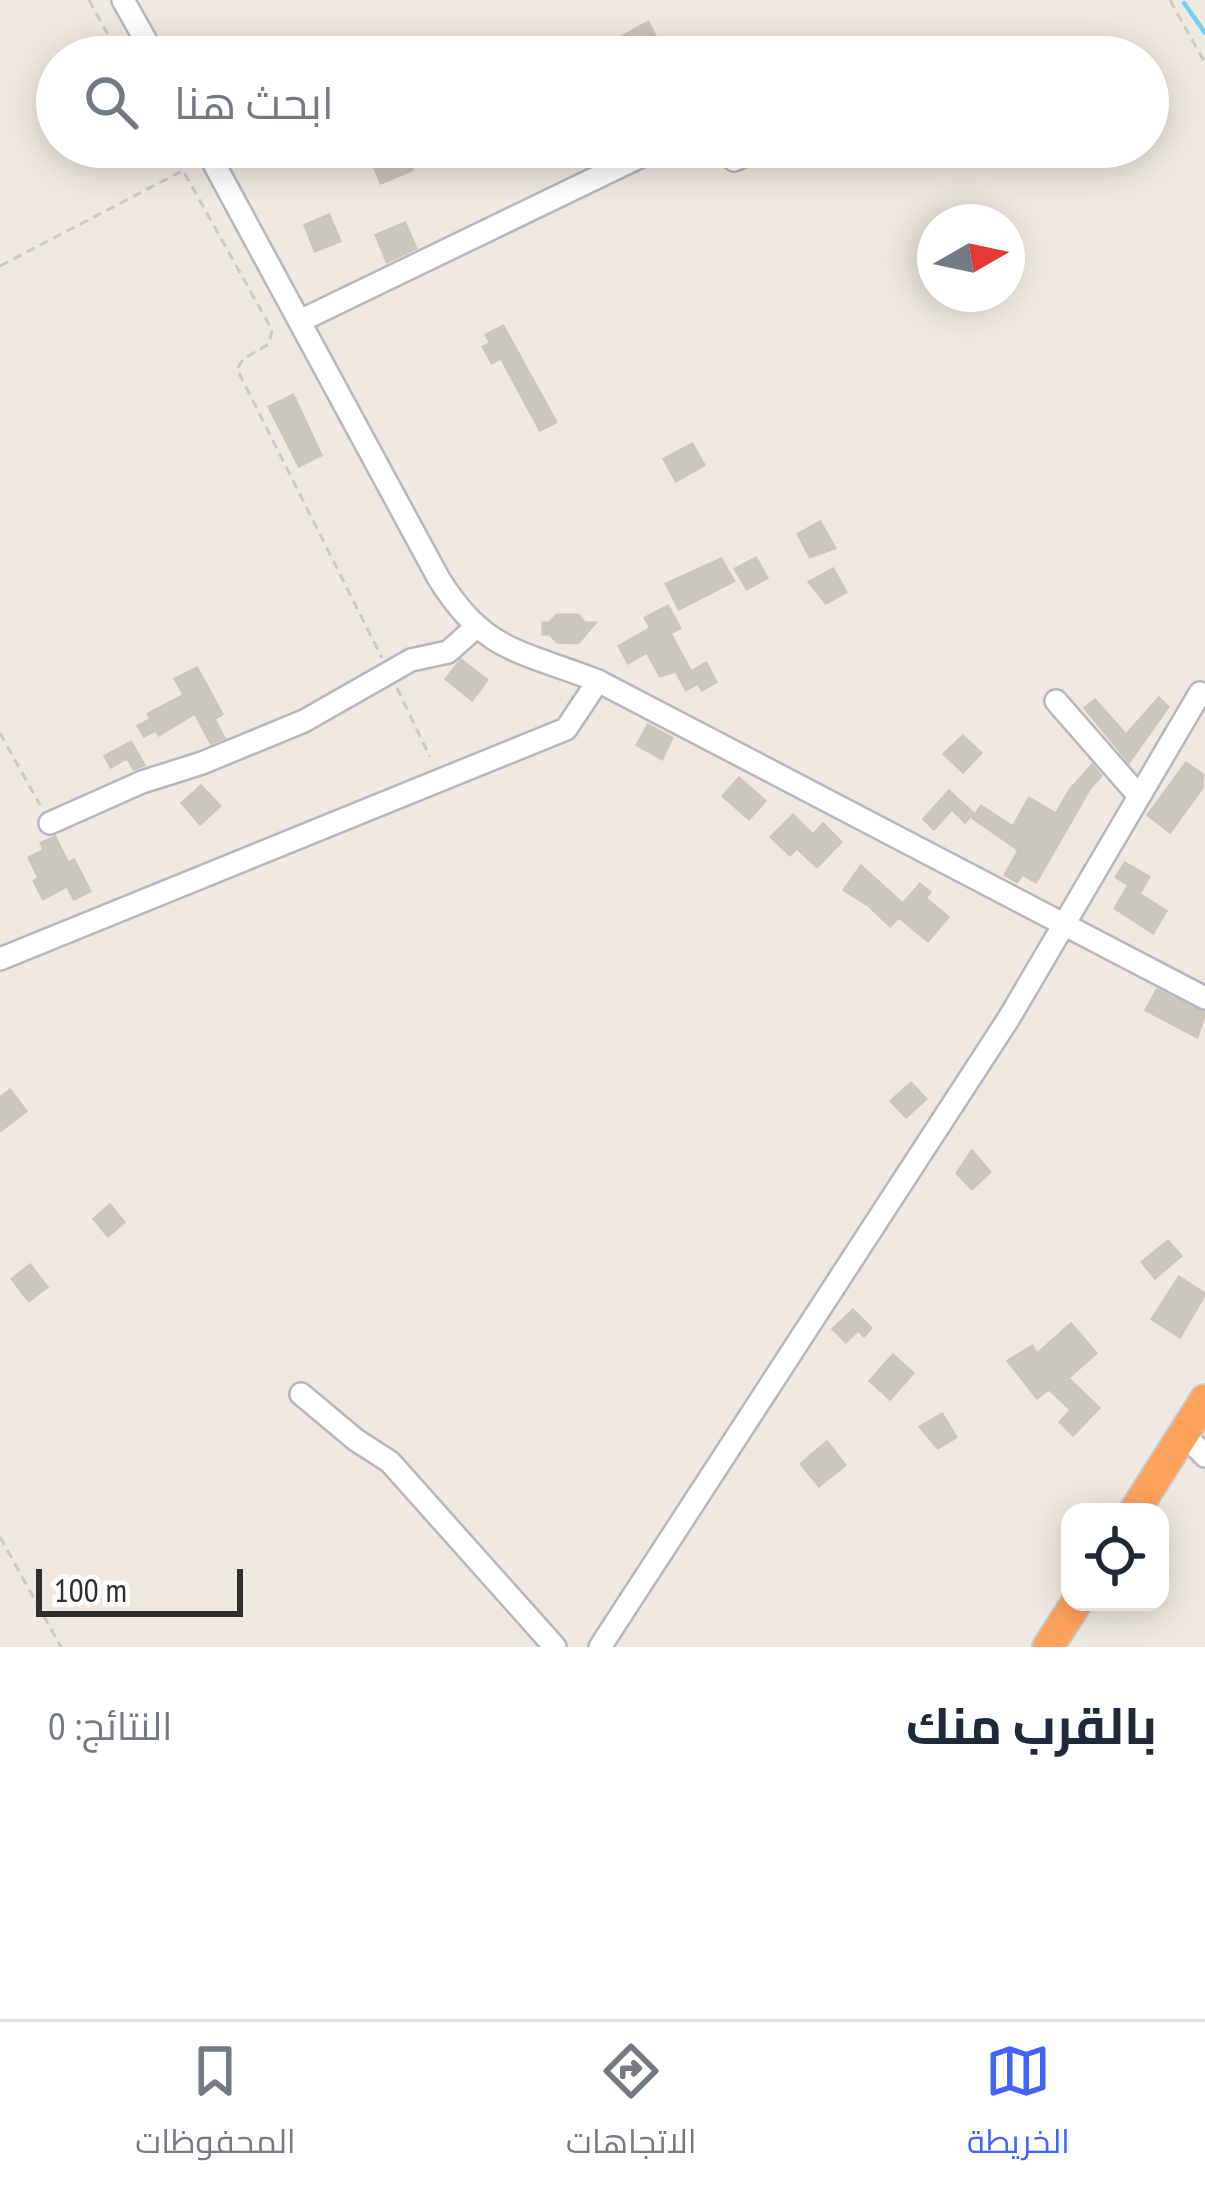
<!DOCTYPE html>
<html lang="ar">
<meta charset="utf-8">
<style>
:root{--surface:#fff;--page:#f2f2f3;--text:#1f2937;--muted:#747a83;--line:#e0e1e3;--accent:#4264fb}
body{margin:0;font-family:"PT Sans Narrow",Cairo,sans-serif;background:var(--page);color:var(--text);direction:rtl}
.controls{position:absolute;right:36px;bottom:36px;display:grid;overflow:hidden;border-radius:24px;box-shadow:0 6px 30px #0003}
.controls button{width:108px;height:108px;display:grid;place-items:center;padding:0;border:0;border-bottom:3px solid var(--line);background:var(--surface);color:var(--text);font:60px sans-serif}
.compass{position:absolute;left:917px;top:204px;width:108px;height:108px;border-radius:50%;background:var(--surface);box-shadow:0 6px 30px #0003;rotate:81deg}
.scale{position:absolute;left:36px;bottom:30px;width:207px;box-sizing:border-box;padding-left:12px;border:6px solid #2e2e2e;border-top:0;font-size:33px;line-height:42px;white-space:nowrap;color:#2e2e2e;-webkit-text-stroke:9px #fff;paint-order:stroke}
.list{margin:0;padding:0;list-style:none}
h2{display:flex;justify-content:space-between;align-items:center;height:156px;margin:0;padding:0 48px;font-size:51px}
h2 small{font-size:39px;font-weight:400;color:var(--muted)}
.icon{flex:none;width:66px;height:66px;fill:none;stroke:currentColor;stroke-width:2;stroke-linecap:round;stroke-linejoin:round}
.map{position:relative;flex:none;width:1205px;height:1647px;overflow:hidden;direction:ltr}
.search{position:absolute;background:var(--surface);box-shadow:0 6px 30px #0003;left:36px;right:36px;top:36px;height:132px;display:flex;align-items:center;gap:30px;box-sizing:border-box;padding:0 42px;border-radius:66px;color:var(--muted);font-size:45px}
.sheet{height:372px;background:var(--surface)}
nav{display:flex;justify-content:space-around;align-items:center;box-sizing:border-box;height:168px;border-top:3px solid var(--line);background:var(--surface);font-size:33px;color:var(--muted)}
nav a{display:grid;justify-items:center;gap:6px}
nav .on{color:var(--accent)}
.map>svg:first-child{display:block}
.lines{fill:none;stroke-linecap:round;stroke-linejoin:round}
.stream{stroke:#75cff0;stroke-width:4.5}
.building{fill:#cbc7bf;stroke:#cbc5ba;stroke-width:3}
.minor-casing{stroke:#b4b7c1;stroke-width:26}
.highway-casing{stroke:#c9c9c9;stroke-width:34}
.path{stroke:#c9c9c9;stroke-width:3;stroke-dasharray:9 6;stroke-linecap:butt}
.minor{stroke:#fff;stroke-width:21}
.highway{stroke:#ffa35c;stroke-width:30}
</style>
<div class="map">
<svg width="1205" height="1647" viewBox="0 0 1205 1647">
<rect width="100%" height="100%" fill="#efe9e1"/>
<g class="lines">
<!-- stream -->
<path class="stream" d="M 1184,3 L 1205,33"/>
</g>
<!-- building -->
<g class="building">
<path d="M 648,22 L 657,40 L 641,49 L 646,57 L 626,57 L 616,40 Z"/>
<path d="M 381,147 L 403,147 L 412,170 L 381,183 L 368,152 Z"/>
<path d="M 329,215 L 340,241 L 315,251 L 305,225 Z"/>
<path d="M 405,223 L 416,248 L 387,262 L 376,235 Z"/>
<path d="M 503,326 L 556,422 L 540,430 L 501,358 L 492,363 L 483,347 L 491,343 L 486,335 Z"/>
<path d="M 293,395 L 321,455 L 299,466 L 269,407 Z"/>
<path d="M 692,444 L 704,465 L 676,481 L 664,459 Z"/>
<path d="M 820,522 L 835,548 L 810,557 L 798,534 Z"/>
<path d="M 756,558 L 767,578 L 747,589 L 735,569 Z"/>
<path d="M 721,559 L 734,581 L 679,609 L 666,584 Z"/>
<path d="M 833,569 L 846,592 L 826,603 L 809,582 Z"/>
<path d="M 668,606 L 680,628 L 670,633 L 691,672 L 706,663 L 716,682 L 702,690 L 698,683 L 686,690 L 676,671 L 660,676 L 647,652 L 628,663 L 619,646 L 651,628 L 645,618 Z"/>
<path d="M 557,615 L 578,615 L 585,623 L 595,623 L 578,643 L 557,642 L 550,634 L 543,634 L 543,623 L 549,623 Z"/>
<path d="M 461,660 L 487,680 L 472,700 L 446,679 Z"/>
<path d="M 197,668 L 222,714 L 214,719 L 224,738 L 211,743 L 195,713 L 159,735 L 156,730 L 144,736 L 138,726 L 151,719 L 148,714 L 184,695 L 175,679 Z"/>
<path d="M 1159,698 L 1168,707 L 1129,762 L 1085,708 L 1095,700 L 1126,735 Z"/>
<path d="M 648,725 L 672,738 L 662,759 L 637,745 Z"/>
<path d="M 963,736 L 981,753 L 963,772 L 944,754 Z"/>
<path d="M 131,742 L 144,765 L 134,769 L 127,758 L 111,767 L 105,756 Z"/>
<path d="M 1186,763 L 1203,775 L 1202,788 L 1170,832 L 1148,815 Z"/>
<path d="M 1092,765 L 1101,776 L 1090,788 L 1036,882 L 1022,874 L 1017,882 L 1005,875 L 1019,850 L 973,818 L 981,806 L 1013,827 L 1029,798 L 1056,814 L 1070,790 Z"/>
<path d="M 739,778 L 765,801 L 749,819 L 723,796 Z"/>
<path d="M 201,786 L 220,806 L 200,824 L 182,803 Z"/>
<path d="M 949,791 L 973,813 L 965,822 L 952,809 L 934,829 L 924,819 Z"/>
<path d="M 793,815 L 813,835 L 823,824 L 841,842 L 817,867 L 797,848 L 790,855 L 771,837 Z"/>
<path d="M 55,837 L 68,863 L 74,860 L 90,891 L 74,899 L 67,886 L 43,899 L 34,881 L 39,878 L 29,858 L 44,850 L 41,843 Z"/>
<path d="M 1125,863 L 1149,877 L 1139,894 L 1166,911 L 1153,933 L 1115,908 L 1129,885 L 1116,877 Z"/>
<path d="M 861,866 L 903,904 L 920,884 L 930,892 L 925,898 L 948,917 L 928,941 L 899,917 L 890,926 L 868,905 L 844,890 Z"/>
<path d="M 1157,990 L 1205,1013 L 1197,1037 L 1146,1010 Z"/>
<path d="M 911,1083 L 926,1099 L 906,1117 L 891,1101 Z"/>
<path d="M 10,1090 L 26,1111 L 0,1131 L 0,1098 Z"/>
<path d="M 972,1151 L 990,1172 L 972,1189 L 957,1173 Z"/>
<path d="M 110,1205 L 124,1222 L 108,1236 L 94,1219 Z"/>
<path d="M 1168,1241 L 1181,1256 L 1155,1278 L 1142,1262 Z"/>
<path d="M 30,1265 L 47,1287 L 29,1301 L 12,1279 Z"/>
<path d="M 1179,1277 L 1205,1294 L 1180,1337 L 1152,1319 Z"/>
<path d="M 853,1310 L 871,1328 L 864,1336 L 858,1330 L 846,1342 L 833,1329 Z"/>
<path d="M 1071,1324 L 1096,1353 L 1068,1378 L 1099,1408 L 1073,1435 L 1060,1422 L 1071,1410 L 1049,1389 L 1037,1398 L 1008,1361 L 1032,1346 L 1037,1354 Z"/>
<path d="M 893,1355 L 913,1373 L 890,1399 L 870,1381 Z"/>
<path d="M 942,1414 L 956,1437 L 938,1448 L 920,1427 Z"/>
<path d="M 827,1442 L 845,1465 L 819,1486 L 801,1464 Z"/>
</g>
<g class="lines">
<!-- minor casing -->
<g class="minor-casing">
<g id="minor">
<path d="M 123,0 L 155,57"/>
<path d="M 949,57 L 958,53"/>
<path d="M 205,147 L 439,579 C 485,653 522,651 598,681 L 1205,998"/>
<path d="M 722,147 L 734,160 L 765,147"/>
<path d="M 302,320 L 660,147"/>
<path d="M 1056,701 L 1139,796"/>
<path d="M 50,823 L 142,782 L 202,763 L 304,721 L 411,660 L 448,652 L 475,628"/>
<path d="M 0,959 L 566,729 L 598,681"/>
<path d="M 301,1394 L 356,1440 L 390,1462 L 555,1647"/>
<path d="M 1184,1434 L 1205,1456"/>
<path d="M 600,1647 L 1009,1018 L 1200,693"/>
</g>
</g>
<!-- highway casing -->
<g class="highway-casing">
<g id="highway">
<path d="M 1134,1512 L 1205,1400"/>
<path d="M 1048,1647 L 1077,1602"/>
</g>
</g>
<!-- path -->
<g class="path">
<path d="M 89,0 L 120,57"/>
<path d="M 1170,0 L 1205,63"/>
<path d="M 170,147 L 272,330 L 269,344 L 243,359 L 237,369 L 382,658"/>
<path d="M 0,266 L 182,171"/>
<path d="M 397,688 L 430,757"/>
<path d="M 0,733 L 40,805"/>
<path d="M 0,1537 L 61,1647"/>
</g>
<!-- minor -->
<use href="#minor" class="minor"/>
<!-- highway -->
<use href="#highway" class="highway"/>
</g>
</svg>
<div class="controls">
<button><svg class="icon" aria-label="locate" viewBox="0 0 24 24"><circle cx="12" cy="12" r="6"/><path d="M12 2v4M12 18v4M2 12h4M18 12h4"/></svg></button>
</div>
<svg class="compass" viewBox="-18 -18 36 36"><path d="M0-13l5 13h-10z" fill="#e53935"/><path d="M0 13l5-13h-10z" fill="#747a83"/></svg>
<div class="scale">100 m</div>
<div class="search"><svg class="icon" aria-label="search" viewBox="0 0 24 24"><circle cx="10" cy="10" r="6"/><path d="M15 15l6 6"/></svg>ابحث هنا</div>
</div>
<section class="sheet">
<h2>بالقرب منك<small>النتائج: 0</small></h2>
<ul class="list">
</ul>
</section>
<nav>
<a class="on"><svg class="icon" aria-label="map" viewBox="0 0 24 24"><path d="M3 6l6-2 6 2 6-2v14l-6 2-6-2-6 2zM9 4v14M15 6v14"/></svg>الخريطة</a>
<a><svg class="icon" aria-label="directions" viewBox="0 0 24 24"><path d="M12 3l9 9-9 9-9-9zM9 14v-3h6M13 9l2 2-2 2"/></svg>الاتجاهات</a>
<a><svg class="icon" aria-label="saved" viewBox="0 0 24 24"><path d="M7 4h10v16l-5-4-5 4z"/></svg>المحفوظات</a>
</nav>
